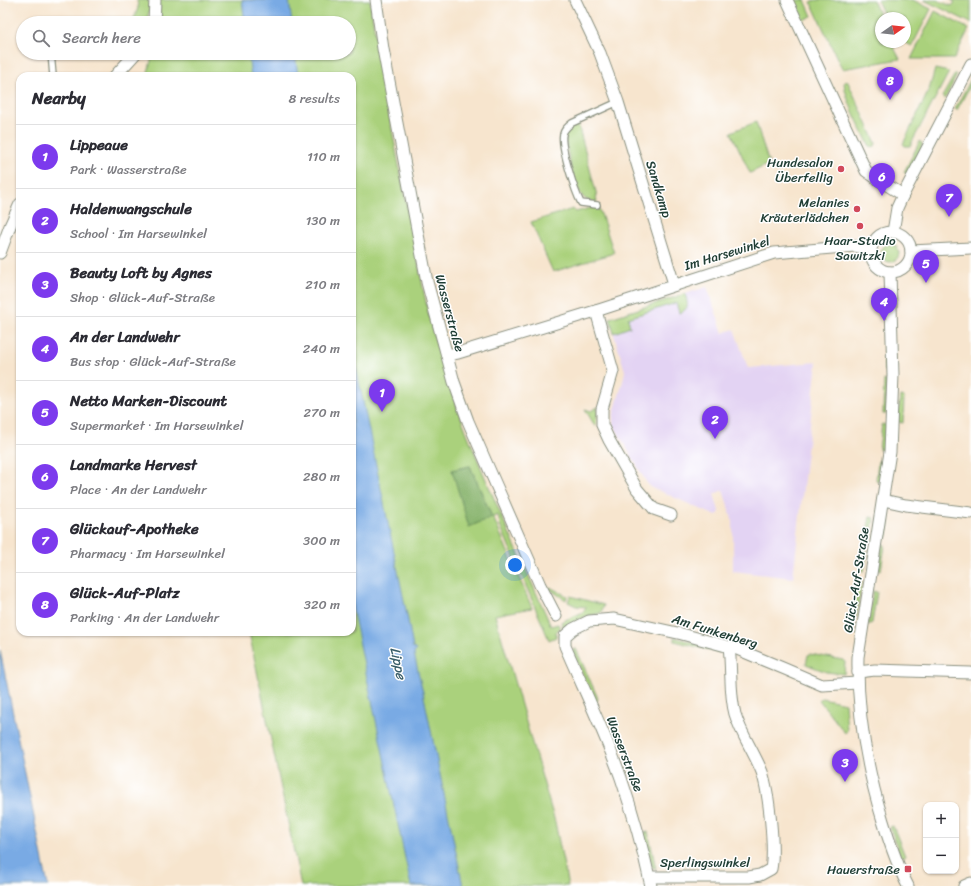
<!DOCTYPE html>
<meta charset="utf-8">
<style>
:root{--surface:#fff;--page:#f2f2f3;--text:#2b2b33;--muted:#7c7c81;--line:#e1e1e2;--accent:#7c3aed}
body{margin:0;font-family:Sriracha,sans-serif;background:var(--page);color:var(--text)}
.controls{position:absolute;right:12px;bottom:12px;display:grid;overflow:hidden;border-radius:8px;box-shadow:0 1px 3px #0004}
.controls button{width:36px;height:36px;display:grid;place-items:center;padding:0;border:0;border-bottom:1px solid var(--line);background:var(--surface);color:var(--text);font:20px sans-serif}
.compass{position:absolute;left:875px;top:12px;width:36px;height:36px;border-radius:50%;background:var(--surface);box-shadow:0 1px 3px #0004;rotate:76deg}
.you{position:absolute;left:515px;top:565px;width:14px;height:14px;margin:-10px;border:3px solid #fff;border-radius:50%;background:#1a73e8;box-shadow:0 0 0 6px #1a73e833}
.badge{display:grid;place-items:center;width:26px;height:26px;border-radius:50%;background:var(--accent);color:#fff;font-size:13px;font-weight:700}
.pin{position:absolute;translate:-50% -33px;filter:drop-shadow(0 1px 2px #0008)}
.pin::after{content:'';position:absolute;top:21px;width:14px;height:12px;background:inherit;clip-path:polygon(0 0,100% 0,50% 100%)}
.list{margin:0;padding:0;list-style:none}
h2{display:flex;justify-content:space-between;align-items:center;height:52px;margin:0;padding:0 16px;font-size:17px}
h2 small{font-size:13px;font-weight:400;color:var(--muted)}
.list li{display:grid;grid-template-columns:26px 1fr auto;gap:12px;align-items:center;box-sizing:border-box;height:64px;padding:0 16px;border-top:1px solid var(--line)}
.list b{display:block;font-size:15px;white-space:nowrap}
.list p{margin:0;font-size:13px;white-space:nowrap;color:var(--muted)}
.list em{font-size:13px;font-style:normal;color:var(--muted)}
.icon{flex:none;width:22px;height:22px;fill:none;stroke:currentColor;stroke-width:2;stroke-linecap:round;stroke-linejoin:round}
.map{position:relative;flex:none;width:971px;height:886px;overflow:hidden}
.search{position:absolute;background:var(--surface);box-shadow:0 1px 3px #0004;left:16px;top:16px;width:340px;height:44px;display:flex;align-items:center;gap:10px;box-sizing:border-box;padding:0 14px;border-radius:22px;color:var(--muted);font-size:15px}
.panel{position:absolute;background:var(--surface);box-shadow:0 1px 3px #0004;left:16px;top:72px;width:340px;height:564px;border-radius:12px}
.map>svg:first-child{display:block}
.built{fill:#e3d3f3}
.green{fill:#aad17c;stroke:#648758;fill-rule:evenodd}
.forest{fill:#87b36c;stroke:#537850}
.water{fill:#79aae4;stroke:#4c748c}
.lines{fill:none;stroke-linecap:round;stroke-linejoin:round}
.lane-casing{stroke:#8b9181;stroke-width:8}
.street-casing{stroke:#8b9181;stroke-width:13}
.lane{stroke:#fff;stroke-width:5.5}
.street{stroke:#fff;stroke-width:11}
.poi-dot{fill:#d1495b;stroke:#fff;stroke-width:1.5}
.labels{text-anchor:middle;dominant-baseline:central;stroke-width:3;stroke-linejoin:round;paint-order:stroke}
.poi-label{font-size:13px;fill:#1f3d34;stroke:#fff;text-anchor:end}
.street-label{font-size:13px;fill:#1f3d34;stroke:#fff}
.water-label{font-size:14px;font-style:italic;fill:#3a5e69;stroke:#fff}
</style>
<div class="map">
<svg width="971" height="886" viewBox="0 0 971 886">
<rect width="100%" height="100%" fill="#fff"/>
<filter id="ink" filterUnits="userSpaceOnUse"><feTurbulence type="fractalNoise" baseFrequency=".025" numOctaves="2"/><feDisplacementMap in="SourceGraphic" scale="8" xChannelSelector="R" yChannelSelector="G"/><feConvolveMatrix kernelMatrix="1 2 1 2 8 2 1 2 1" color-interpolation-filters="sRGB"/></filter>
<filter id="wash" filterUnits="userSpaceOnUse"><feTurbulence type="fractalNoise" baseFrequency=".012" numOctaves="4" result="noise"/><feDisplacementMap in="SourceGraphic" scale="16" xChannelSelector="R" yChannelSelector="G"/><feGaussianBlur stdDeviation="0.9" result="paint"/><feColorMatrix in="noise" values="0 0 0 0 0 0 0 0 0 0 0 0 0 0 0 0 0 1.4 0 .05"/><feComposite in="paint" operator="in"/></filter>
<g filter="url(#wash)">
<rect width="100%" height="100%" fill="#f7e5ce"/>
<!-- built -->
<path class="built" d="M 707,287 L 723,333 L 734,329 L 748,368 L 817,362 L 793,578 L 733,571 L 733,522 L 723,490 L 714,494 L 719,511 L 719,514 L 716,516 L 651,487 L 647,483 L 613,424 L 613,417 L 623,381 L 625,371 L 609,318 Z"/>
<!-- green -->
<g class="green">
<path d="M 137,0 L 149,0 L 149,12 L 146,23 L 132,23 L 138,8 Z"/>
<path d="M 159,0 L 370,0 L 380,69 L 428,313 C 455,422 506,524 551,626 L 558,624 L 560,628 L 556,632 L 556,637 L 549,640 L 500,525 L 498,515 L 493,517 L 532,608 L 495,615 L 555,822 L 568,886 L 301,886 L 249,632 L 352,632 L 352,76 L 147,76 L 153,53 L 349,53 L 349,23 L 160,23 ZM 470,466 L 492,517 L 452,470 Z"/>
<path d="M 794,0 L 805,0 L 812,16 L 803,20 Z"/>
<path d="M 816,0 L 873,0 L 881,19 L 881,42 L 891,42 L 900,59 L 842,69 L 811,2 Z"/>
<path d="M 877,0 L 913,0 L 931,9 L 912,46 L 904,42 L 905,18 L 891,18 L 889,13 L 884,15 Z"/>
<path d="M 924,0 L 937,0 L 952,6 L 955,2 L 951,0 L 971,0 L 971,23 Z"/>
<path d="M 935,11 L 969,29 L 954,59 L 911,59 Z"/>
<path d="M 935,69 L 949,72 L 910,146 L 905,146 L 903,144 L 929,90 Z"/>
<path d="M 955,74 L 957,75 L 945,99 L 942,97 Z"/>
<path d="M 971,79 L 971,84 L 957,110 L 955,109 Z"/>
<path d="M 847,80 L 876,143 L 875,146 L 872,147 L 869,145 C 862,130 845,99 844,83 Z"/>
<path d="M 756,122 L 769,164 L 750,173 L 731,132 Z"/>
<path d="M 578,124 L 597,196 L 596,197 L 597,202 C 592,202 587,201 583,197 C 574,188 568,153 565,140 C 566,131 569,128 578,124 Z"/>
<path d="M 920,141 L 922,143 L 922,147 L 907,174 L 904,172 Z"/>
<path d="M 590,208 L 599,208 L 614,253 L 553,272 L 531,222 L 573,209 L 576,212 Z"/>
<circle cx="890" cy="253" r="9"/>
<path d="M 685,294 C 688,304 690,309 679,313 L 676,303 L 628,318 L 630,327 L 614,333 L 610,318 Z"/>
<path d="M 884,340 L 886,340 L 887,371 L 884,371 Z"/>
<path d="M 884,380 L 887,381 L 886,414 L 883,414 Z"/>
<path d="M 900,396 L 904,397 L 903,423 L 898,422 Z"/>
<path d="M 598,407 L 596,426 L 595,426 L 585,409 L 591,411 Z"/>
<path d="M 882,424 L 886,425 L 884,450 L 879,450 Z"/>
<path d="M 878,461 L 882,462 L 880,482 L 876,481 Z"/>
<path d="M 870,517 L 874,518 L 870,539 L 866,538 Z"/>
<path d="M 886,520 L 890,521 L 887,538 L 883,537 Z"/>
<path d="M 882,544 L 885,545 L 881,570 L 878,569 Z"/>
<path d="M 864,550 L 868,551 L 864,571 L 860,570 Z"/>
<path d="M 858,582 L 862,582 L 856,618 L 852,617 Z"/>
<path d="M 550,587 L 567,596 L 566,600 L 549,589 Z"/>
<path d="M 873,591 L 877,592 L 872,623 L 868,625 Z"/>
<path d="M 570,596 L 604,605 L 601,613 L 587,616 L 563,627 L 561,622 L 583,612 L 586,608 L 586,607 L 576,606 L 568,602 Z"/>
<path d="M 674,637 L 720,650 L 720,652 L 716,652 L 675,641 Z"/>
<path d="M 575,648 L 576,649 L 597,696 L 598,699 L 595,703 L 573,653 L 573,650 Z"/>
<path d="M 810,654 L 843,660 L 845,662 L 844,674 L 826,672 L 806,664 L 808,655 Z"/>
<path d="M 822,698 L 845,703 L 847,731 L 845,733 L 820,701 L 819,699 Z"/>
<path d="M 893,826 L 905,856 L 902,857 L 900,856 L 890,827 Z"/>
<path d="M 648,832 L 656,869 L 652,867 L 643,833 Z"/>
</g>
<!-- forest -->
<path class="forest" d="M 470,466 L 492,517 L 469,527 L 452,470 Z"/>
<!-- water -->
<g class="water">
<path d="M 242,0 L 289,0 L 292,23 L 245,23 Z"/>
<path d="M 248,53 L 295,53 L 298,76 L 251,76 Z"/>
<path d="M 352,348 L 408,620 L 413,648 L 416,650 L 414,654 L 423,692 L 463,886 L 411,886 L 352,607 Z"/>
<path d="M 0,650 L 48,886 L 0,886 Z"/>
</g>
</g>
<g filter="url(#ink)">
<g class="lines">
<!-- lane casing -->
<g class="lane-casing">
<g id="lane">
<path d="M 51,53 L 53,76"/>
<path d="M 597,205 L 581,203 C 575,192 560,146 563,134 C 564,129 568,126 572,123 L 618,102"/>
</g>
</g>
<!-- street casing -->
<g class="street-casing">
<g id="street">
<path d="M 376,0 L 383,49 L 427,282 L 454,382 L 468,421 L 540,585 L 556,616"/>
<path d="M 575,0 L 600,53 L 618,102 L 674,284"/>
<path d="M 787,0 L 866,171 L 876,178 L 903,195"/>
<path d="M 154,23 L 155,0"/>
<path d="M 115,76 L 136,53"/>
<circle cx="891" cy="252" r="20"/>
<path d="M 893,232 L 897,208 L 903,195 L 971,64"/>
<path d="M 911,251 L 971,248"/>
<path d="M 0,253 L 10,226 L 20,204"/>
<path d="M 890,272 L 893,375 L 890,452 L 858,657 C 857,714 866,766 883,821 C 890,844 897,865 908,886"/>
<path d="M 596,311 L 613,371 L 602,409 L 602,425 L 609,440 L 637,489 L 654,509 L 671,515"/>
<path d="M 447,355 L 458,353 L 602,309 L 774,253 L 855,246 L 870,249"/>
<path d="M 883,500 L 906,505 L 971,513"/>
<path d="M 858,672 L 875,670 L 971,673"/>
<path d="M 649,877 L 749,877 L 760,875 L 771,869 C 775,848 769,793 762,772 C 754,752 741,734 735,714 C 729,692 732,669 729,647"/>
<path d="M 651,886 C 643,849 633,813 621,778 C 605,733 584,690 565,646 L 565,636 L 573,629 L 589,621 L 614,619 L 682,634 L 737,649 L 785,669 L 822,685 L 858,683"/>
<path d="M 964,886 L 971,883"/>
</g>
</g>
<!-- lane -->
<use href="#lane" class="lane"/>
<!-- street -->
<use href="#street" class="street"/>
</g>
</g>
<!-- markers -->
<g class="poi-dot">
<circle cx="841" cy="169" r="4"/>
<circle cx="857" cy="209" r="4"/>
<circle cx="860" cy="226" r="4"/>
<rect x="904" y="865" width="8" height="8" rx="2"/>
</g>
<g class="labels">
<!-- poi labels -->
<g class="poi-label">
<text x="833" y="162">Hundesalon<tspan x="833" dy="15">Überfellig</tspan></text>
<text x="849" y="202">Melanies<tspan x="849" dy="15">Kräuterlädchen</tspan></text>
<text x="860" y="240" text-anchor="middle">Haar-Studio<tspan x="860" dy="15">Sawitzki</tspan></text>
<text x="900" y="869">Hauerstraße</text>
</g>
<!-- street labels -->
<g class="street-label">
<text transform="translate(659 189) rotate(73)">Sandkamp</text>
<text transform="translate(727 253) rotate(-17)">Im Harsewinkel</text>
<text transform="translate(450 313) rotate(75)">Wasserstraße</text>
<text transform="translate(856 580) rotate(-81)">Glück-Auf-Straße</text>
<text transform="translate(715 631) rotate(17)">Am Funkenberg</text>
<text transform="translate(625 754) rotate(69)">Wasserstraße</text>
<text x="705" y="862">Sperlingswinkel</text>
</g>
<!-- water labels -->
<g class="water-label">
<text transform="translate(398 663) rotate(78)">Lippe</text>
</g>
</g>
</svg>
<div class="controls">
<button>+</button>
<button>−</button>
</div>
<svg class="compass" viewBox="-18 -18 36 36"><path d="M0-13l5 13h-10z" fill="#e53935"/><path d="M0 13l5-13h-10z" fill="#7c7c81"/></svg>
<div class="you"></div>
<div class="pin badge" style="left:382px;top:412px">1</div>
<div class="pin badge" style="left:715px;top:439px">2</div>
<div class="pin badge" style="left:845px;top:782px">3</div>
<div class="pin badge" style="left:884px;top:321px">4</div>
<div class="pin badge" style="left:926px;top:283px">5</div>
<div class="pin badge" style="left:882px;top:196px">6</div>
<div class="pin badge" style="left:949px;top:217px">7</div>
<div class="pin badge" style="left:890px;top:100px">8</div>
<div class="search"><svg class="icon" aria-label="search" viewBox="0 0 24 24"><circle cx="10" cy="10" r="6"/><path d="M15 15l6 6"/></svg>Search here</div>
<section class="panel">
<h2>Nearby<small>8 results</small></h2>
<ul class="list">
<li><span class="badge">1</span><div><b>Lippeaue</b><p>Park · Wasserstraße</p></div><em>110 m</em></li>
<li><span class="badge">2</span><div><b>Haldenwangschule</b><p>School · Im Harsewinkel</p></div><em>130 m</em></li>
<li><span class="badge">3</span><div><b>Beauty Loft by Agnes</b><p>Shop · Glück-Auf-Straße</p></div><em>210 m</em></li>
<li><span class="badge">4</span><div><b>An der Landwehr</b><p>Bus stop · Glück-Auf-Straße</p></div><em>240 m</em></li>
<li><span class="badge">5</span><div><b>Netto Marken-Discount</b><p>Supermarket · Im Harsewinkel</p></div><em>270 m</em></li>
<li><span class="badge">6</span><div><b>Landmarke Hervest</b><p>Place · An der Landwehr</p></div><em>280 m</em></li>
<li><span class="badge">7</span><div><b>Glückauf-Apotheke</b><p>Pharmacy · Im Harsewinkel</p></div><em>300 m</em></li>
<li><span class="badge">8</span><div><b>Glück-Auf-Platz</b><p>Parking · An der Landwehr</p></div><em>320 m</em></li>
</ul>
</section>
</div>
